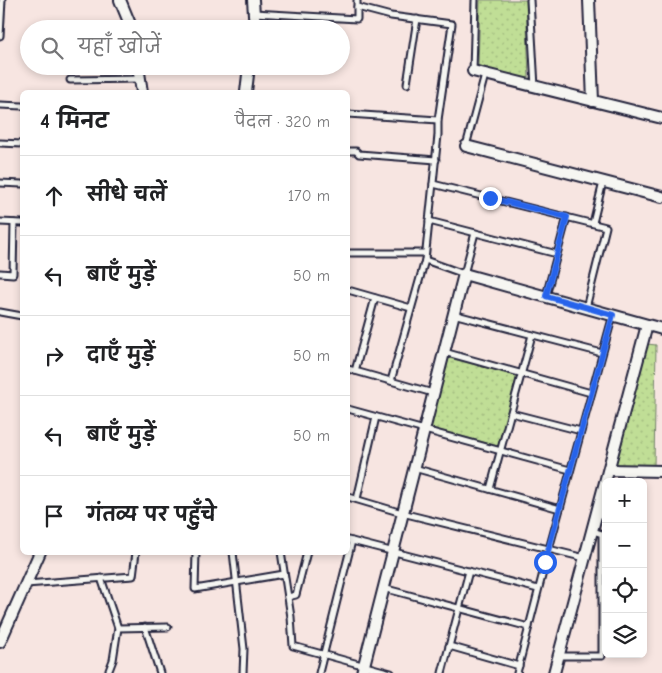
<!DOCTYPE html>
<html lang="hi">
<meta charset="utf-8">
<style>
:root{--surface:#fff;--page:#f2f2f2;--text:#202124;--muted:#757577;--line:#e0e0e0}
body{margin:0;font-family:"Comic Neue","Playpen Sans Deva",sans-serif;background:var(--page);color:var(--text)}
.controls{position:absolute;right:15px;bottom:15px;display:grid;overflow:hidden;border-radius:8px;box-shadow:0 2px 8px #0003}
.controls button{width:45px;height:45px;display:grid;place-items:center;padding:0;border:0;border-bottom:1px solid var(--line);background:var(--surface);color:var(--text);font:25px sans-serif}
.stop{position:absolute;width:15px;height:15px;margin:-11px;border:4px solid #2563eb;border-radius:50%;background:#fff}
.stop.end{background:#2563eb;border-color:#fff;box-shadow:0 1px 5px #0008}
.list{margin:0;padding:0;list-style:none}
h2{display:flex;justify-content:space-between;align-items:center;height:65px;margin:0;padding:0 20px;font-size:21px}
h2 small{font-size:16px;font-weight:400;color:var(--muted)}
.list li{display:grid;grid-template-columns:32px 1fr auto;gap:15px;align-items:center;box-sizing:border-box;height:80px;padding:0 20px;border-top:1px solid var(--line)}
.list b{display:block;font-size:19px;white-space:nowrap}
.list em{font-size:16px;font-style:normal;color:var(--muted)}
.icon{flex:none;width:28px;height:28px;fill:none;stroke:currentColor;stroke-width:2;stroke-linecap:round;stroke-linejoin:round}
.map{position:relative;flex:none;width:662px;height:673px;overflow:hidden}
.search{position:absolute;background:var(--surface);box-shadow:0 2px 8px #0003;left:20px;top:20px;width:330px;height:55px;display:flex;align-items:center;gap:12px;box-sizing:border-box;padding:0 18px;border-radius:28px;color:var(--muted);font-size:19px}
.panel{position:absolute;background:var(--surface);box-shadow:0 2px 8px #0003;left:20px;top:90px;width:330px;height:465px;border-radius:8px}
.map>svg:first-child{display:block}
.park{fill:url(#park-dots);stroke:#718068}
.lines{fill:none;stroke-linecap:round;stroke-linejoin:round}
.service-casing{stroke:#22223b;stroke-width:9}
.minor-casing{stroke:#22223b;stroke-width:14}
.service{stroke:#f6f6f2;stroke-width:5}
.minor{stroke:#f6f6f2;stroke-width:10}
.route{stroke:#2563eb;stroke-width:6}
</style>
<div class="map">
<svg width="662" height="673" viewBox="0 0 662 673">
<defs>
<pattern id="park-dots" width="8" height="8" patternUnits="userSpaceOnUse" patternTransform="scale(1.25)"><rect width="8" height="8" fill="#c0de96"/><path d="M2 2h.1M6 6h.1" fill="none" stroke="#a5be82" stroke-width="1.8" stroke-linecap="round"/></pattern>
</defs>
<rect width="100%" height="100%" fill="#f7e5e1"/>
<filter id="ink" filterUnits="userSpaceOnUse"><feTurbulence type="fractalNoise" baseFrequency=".02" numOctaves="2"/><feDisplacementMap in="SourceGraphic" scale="10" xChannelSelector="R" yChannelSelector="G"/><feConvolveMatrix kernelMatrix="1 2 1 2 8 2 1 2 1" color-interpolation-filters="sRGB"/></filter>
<g filter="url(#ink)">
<!-- park -->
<g class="park">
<path d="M 480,0 L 526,0 L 529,79 L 478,67 Z"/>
<path d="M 647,344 L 656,345 L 654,466 L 615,467 Z"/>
<path d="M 449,358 L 517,376 L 498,446 L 429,427 Z"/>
</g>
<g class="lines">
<!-- service casing -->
<g class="service-casing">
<g id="service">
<path d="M 530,0 L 535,87"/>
<path d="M 357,7 L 391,16 L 452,24 L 438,120 L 438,135 L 425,260 L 391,381"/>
<path d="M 254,13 L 357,19 L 357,0"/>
<path d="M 0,36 L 2,0"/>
<path d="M 473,71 L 475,0"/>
<path d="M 70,80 L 140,79"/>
<path d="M 407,84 L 417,19"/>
<path d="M 0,105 L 22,106"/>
<path d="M 348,114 L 438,120"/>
<path d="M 0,143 L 22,144"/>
<path d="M 466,146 L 485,75"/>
<path d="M 348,151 L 356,151 L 359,154 L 436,160"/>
<path d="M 0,183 L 22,184"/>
<path d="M 433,184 L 606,227 L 586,308"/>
<path d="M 429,221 L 557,254"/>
<path d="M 0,222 L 22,223"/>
<path d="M 593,223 L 603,182"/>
<path d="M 348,253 L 425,253"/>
<path d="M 425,260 L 464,274 L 475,233"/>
<path d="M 0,273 L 13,274 L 14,223"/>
<path d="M 348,290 L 411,308"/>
<path d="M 546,296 L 567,217"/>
<path d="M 0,312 L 22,316"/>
<path d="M 453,314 L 602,353"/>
<path d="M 444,352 L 591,393"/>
<path d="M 348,369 L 433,393"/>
<path d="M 355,371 L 375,298"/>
<path d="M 348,409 L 570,470"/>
<path d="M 511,413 L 581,431"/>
<path d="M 414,468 L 560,509"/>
<path d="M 490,489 L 532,335"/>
<path d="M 348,497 L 402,513 L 585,558"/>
<path d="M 357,499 L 376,417"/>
<path d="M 348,540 L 538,589"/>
<path d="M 196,552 L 195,589 L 284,574"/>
<path d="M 233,552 L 244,649 L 243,673"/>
<path d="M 281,552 L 291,617 L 293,646 L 391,673"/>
<path d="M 101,578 L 118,628 L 113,660 L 108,673"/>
<path d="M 26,584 L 133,576 L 136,552"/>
<path d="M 383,588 L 529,627"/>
<path d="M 288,597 L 296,595 L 307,552"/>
<path d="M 145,627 L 160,673"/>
<path d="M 118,628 L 168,627"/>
<path d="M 449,646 L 519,666"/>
<path d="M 559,656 L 602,656 L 602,534 L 593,531"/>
<path d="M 319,673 L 352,541"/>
<path d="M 442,673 L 469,571"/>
<path d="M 517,673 L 549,549 L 613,315"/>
</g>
</g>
<!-- minor casing -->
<g class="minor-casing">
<g id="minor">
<path d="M 120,0 L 132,29"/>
<path d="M 253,0 L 255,29"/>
<path d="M 589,0 L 593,101"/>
<path d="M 138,66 L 142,92"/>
<path d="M 473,71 L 662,118"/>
<path d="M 246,92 L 249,66"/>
<path d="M 466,146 L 662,197"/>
<path d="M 609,470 L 662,471"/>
<path d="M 0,642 L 40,552"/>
<path d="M 362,673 L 464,274 L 662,329"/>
<path d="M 554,673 L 647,325"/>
</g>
</g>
<!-- service -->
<use href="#service" class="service"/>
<!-- minor -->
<use href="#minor" class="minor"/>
</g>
</g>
<g class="lines" filter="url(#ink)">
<!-- route -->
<path class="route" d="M 490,198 L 567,217 L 546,296 L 613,315 L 545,562"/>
</g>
</svg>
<div class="controls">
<button>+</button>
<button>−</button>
<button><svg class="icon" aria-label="locate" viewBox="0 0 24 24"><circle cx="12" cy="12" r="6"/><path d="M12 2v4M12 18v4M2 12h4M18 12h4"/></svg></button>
<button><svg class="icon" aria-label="layers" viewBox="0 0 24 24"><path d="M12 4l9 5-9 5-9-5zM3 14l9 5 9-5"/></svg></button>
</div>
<div class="stop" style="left:545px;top:562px"></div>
<div class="stop end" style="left:490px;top:198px"></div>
<div class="search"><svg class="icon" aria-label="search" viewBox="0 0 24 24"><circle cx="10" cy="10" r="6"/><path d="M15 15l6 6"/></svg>यहाँ खोजें</div>
<section class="panel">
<h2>4 मिनट<small>पैदल · 320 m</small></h2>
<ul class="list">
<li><svg class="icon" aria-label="ahead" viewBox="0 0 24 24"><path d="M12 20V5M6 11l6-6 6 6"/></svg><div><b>सीधे चलें</b></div><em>170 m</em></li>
<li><svg class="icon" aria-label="left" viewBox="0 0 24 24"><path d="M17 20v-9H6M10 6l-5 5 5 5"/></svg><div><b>बाएँ मुड़ें</b></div><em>50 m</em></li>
<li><svg class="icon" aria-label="right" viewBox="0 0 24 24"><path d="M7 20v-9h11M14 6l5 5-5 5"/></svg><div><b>दाएँ मुड़ें</b></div><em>50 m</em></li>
<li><svg class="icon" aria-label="left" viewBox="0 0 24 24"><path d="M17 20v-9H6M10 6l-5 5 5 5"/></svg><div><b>बाएँ मुड़ें</b></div><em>50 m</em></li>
<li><svg class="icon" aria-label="arrive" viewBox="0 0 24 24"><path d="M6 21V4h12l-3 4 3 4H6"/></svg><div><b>गंतव्य पर पहुँचे</b></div></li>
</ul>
</section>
</div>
